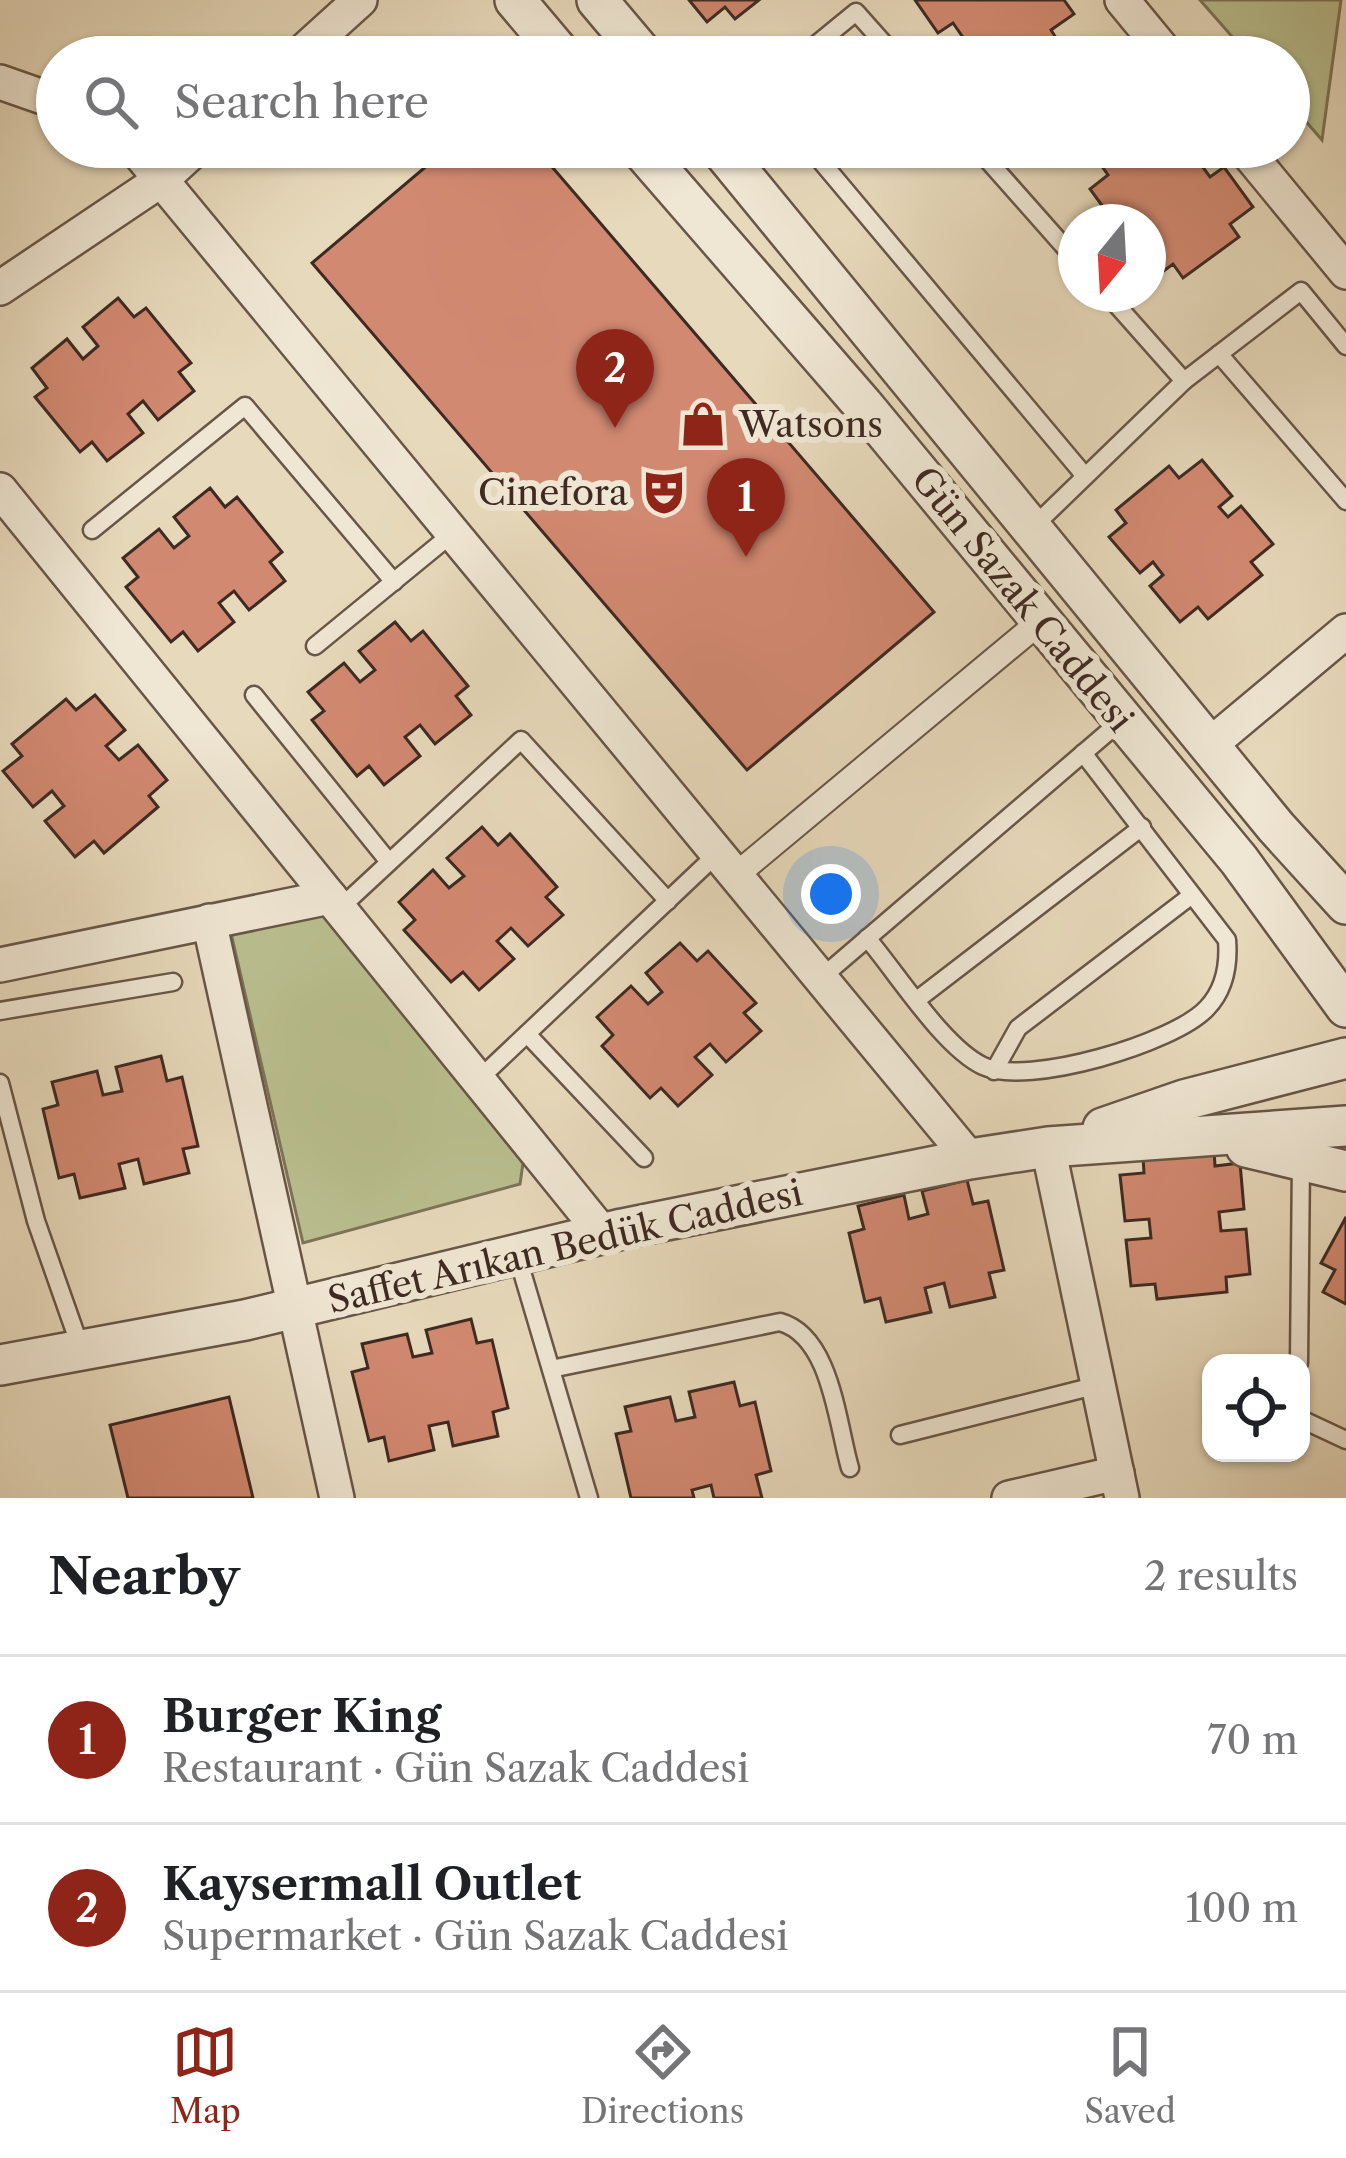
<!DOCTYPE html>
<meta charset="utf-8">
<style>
:root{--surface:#fff;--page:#f6f6f6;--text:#202124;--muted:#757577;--line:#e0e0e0;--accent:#8f2418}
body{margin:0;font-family:"Libre Caslon Text",serif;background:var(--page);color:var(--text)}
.controls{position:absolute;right:36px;bottom:36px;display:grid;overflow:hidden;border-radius:24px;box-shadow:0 3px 9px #0004}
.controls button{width:108px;height:108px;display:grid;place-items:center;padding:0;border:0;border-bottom:3px solid var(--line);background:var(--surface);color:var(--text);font:60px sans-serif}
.compass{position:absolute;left:1058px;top:204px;width:108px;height:108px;border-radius:50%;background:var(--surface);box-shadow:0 3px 9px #0004;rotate:198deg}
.you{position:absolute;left:831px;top:894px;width:42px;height:42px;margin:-30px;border:9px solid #fff;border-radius:50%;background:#1a73e8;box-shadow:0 0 0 18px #1a73e833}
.badge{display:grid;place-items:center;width:78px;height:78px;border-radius:50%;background:var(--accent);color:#fff;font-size:39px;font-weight:700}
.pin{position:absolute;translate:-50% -99px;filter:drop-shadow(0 3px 6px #0008)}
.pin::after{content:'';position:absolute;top:63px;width:42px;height:36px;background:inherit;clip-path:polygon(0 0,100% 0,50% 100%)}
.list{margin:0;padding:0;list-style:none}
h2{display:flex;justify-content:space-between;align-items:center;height:156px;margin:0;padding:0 48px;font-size:51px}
h2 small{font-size:39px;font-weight:400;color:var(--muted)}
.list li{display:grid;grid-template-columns:78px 1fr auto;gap:36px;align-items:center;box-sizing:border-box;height:168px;padding:0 48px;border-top:3px solid var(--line)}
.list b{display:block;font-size:45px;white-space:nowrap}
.list p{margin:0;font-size:39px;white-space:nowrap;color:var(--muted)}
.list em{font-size:39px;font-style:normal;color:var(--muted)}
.icon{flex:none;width:66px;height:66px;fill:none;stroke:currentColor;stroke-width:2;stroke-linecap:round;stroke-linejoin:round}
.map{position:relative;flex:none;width:1346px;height:1498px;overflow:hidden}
.search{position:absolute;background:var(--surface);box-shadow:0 3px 9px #0004;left:36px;right:36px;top:36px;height:132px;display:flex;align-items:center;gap:30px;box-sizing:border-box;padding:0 42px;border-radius:66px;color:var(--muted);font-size:45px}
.sheet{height:492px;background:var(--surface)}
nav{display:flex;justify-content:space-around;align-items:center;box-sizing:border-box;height:168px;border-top:3px solid var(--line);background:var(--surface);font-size:33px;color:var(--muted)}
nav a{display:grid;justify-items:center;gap:6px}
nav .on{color:var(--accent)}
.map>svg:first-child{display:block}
.green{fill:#b9be8e;stroke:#7c7458;stroke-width:3}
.building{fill:#d28971;stroke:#3e2a22;stroke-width:3}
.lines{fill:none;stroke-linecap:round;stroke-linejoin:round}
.service-casing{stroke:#685648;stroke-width:21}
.pedestrian-casing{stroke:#685648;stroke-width:28}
.minor-casing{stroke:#685648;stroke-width:38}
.tertiary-casing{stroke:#685648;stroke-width:44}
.service{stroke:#efe6d3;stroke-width:16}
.pedestrian{stroke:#efe6d3;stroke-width:24}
.minor{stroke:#efe6d3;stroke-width:33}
.tertiary{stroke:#efe6d3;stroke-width:39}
.labels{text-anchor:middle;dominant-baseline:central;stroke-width:12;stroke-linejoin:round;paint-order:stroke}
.poi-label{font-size:36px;fill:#3e2a22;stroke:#efe6d3;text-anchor:start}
.street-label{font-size:36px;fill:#3e2a22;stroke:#efe6d3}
</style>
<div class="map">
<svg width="1346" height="1498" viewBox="0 0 1346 1498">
<rect width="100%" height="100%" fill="#e7d9bb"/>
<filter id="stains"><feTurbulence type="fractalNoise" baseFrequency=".00167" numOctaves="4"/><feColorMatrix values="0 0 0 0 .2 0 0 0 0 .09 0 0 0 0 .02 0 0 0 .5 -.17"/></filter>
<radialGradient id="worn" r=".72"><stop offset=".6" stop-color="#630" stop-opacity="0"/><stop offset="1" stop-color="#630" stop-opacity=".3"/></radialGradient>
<!-- green -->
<g class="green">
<path d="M 1200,0 L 1341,0 L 1322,140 L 1289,102 L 1289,57 L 1250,57 Z"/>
<path d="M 318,908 L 523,1163 L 520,1184 L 303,1243 L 230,929 Z"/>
</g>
<!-- building -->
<g class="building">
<path d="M 689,0 L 759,0 L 735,19 L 725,7 L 707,22 Z"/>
<path d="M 915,0 L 1064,0 L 1074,14 L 1051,30 L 1060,44 L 1041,57 L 956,57 L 948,46 L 962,36 L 953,23 L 938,33 Z"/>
<path d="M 449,147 L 535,147 L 934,612 L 747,770 L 312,263 Z"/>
<path d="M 1120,147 L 1209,147 L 1216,156 L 1202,166 L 1210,177 L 1224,167 L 1253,207 L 1230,224 L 1239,237 L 1183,278 L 1173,264 L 1154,278 L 1148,269 L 1148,222 L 1132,216 L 1114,222 L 1090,189 L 1108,175 L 1099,162 Z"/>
<path d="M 118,298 L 134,317 L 146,308 L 191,363 L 179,372 L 194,391 L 158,420 L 143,401 L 128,414 L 143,433 L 107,461 L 92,442 L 80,452 L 35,397 L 47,388 L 32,368 L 67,339 L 83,359 L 98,346 L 83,327 Z"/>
<path d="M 1202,460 L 1232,496 L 1219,507 L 1228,517 L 1241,506 L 1273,544 L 1251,562 L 1262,575 L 1208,619 L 1198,607 L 1180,622 L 1150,586 L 1163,575 L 1153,562 L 1140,573 L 1109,537 L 1126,523 L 1116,510 L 1169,466 L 1179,478 Z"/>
<path d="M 210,488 L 225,507 L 237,497 L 282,552 L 270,562 L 285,581 L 249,610 L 234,591 L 219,603 L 234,622 L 198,651 L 183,632 L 171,642 L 126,587 L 138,577 L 123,558 L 159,529 L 174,548 L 189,536 L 174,517 Z"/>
<path d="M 395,622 L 411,641 L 423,631 L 468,686 L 456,696 L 471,715 L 435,744 L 420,725 L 405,737 L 420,756 L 384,785 L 369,766 L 357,776 L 312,720 L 324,711 L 308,692 L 344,663 L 360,682 L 375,670 L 359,651 Z"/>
<path d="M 95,695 L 125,730 L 106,746 L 119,760 L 138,745 L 167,780 L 149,796 L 158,807 L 104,853 L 94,841 L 75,857 L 45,821 L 64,806 L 52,791 L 33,807 L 3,771 L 22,756 L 12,744 L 66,699 L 76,710 Z"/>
<path d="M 482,827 L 498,845 L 510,834 L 557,887 L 546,897 L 563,915 L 528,946 L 511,928 L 497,941 L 514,959 L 479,990 L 463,972 L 451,982 L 404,930 L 415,920 L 399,902 L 433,870 L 449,888 L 464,876 L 447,858 Z"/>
<path d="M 680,943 L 697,961 L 708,951 L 756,1003 L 744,1013 L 761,1031 L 726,1062 L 710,1044 L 695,1057 L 712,1075 L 678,1106 L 661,1088 L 650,1098 L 602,1046 L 613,1035 L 597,1017 L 631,986 L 648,1004 L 662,992 L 646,973 Z"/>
<path d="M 161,1056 L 167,1081 L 182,1077 L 198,1146 L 183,1149 L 189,1173 L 144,1184 L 138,1159 L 119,1164 L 125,1188 L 80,1198 L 74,1174 L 59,1178 L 43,1109 L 58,1105 L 52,1082 L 97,1071 L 103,1095 L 122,1091 L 116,1067 Z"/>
<path d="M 1214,1150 L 1215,1166 L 1240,1163 L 1244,1209 L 1219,1212 L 1221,1231 L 1246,1229 L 1250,1274 L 1226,1277 L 1227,1292 L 1157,1299 L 1155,1284 L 1131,1286 L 1126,1240 L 1151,1238 L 1149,1219 L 1125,1221 L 1120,1175 L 1144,1173 L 1143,1157 Z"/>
<path d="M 967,1180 L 973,1204 L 988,1201 L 1004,1270 L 989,1273 L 995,1297 L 950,1307 L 944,1283 L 925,1288 L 931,1312 L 886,1322 L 880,1298 L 865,1302 L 849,1233 L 864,1229 L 858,1206 L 904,1195 L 909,1219 L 928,1214 L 922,1191 Z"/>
<path d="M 1346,1217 L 1346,1304 L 1323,1292 L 1335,1270 L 1321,1263 Z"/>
<path d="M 471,1319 L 477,1343 L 492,1340 L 508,1408 L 493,1412 L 498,1436 L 453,1446 L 448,1422 L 429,1426 L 434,1450 L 389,1461 L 384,1437 L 369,1441 L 352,1372 L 368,1368 L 362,1344 L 407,1334 L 413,1357 L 432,1353 L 426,1330 Z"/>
<path d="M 734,1382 L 740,1406 L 755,1402 L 771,1471 L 756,1475 L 762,1498 L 714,1498 L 711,1485 L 692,1490 L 694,1498 L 631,1498 L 616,1434 L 631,1431 L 625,1407 L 670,1397 L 676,1421 L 695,1417 L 689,1392 Z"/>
<path d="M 229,1397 L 253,1498 L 128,1498 L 110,1425 Z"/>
</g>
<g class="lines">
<!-- service casing -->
<g class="service-casing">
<g id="service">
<path d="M 801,57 L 856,12 L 896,57"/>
<path d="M 809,147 L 1085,476"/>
<path d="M 976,147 L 1076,260"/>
<path d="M 1107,294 L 1184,381 L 1301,291 L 1346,346"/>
<path d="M 1219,354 L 1346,501"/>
<path d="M 1033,527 L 1184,381"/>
<path d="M 92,530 L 245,406 L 394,582"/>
<path d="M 315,646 L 453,533"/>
<path d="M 254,695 L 389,862"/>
<path d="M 339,909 L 521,740 L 668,901"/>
<path d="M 867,938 C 897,973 943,1047 983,1066 C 1027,1087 1175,1043 1207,1008 C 1225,989 1229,965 1227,940 L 1083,753"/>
<path d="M 821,978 L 1122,720"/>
<path d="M 918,999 L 1142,827"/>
<path d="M 0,1011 L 173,982"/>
<path d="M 527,1034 L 644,1158"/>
<path d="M 994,1071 L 1018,1028 L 1192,895"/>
<path d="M 478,1080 L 718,853"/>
<path d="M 0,1083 L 36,1221 L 81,1349"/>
<path d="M 517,1255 L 589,1498"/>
<path d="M 1299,1363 L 1301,1159"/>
<path d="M 551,1369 L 780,1322 C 831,1336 837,1423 850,1468"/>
<path d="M 1301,1419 L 1346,1440"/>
<path d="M 900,1435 L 1098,1385"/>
</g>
</g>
<!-- pedestrian casing -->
<g class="pedestrian-casing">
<path id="pedestrian" d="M 736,875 L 1042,620"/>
</g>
<!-- minor casing -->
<g class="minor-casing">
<g id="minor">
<path d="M 1122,0 L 1169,57"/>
<path d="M 297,57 L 360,0"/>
<path d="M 0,82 L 57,102"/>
<path d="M 134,147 L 970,1159"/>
<path d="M 1243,147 L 1346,272"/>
<path d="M 0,288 L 161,180 L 197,147"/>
<path d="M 0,490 L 603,1234"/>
<path d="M 1211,744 L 1346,631"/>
<path d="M 209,921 L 337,1498"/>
<path d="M 0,965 L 330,897"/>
<path d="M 1048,1147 L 1122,1498"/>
<path d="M 1009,1498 L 1117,1473"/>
</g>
</g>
<!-- tertiary casing -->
<g class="tertiary-casing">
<g id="tertiary">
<path d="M 515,0 L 563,57"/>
<path d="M 597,0 L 645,57"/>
<path d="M 639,147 L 863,405 L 1239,860 L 1346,1007"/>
<path d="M 719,147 L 1276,827 L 1346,904"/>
<path d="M 1103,1128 L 1184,1100 L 1346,1058"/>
<path d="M 1246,1147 L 1346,1171"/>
<path d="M 0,1365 L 245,1320 L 622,1229 L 970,1159 L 1048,1147 L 1346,1126"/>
</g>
</g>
<!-- service -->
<use href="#service" class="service"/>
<!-- pedestrian -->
<use href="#pedestrian" class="pedestrian"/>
<!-- minor -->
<use href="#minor" class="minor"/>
<!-- tertiary -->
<use href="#tertiary" class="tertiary"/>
</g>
<!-- icons -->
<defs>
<g id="shop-bare" transform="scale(3.6)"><path d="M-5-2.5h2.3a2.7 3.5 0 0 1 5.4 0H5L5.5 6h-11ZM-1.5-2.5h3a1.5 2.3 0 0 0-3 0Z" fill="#8f2418" stroke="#efe6d3" stroke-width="2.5" paint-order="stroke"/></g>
<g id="theatre-bare" transform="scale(3.6)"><path d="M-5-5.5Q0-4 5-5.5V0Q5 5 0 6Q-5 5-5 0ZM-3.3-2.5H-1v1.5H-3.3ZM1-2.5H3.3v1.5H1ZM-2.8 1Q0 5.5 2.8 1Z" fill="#8f2418" stroke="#efe6d3" stroke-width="2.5" paint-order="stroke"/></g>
</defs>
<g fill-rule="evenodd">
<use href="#shop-bare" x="703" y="424"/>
<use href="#theatre-bare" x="664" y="492"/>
</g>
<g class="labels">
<!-- poi labels -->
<g class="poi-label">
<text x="739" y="424">Watsons</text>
<text x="628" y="492" text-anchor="end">Cinefora</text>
</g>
<!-- street labels -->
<g class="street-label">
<text transform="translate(1023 599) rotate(51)">Gün Sazak Caddesi</text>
<text transform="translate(565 1246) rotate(-13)">Saffet Arıkan Bedük Caddesi</text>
</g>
</g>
<rect width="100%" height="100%" filter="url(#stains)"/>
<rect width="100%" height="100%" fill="url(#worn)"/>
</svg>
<div class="controls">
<button><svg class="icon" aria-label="locate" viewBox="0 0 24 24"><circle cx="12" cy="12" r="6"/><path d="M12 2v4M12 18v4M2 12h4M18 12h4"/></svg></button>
</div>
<svg class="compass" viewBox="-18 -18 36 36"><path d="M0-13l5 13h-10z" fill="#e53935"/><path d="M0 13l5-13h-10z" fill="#757577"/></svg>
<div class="you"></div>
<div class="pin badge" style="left:746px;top:557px">1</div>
<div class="pin badge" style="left:615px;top:428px">2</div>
<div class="search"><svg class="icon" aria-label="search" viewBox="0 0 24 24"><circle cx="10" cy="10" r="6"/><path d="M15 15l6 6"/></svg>Search here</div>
</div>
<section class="sheet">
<h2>Nearby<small>2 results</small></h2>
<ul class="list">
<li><span class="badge">1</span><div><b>Burger King</b><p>Restaurant · Gün Sazak Caddesi</p></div><em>70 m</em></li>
<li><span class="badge">2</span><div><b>Kaysermall Outlet</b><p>Supermarket · Gün Sazak Caddesi</p></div><em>100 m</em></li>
</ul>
</section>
<nav>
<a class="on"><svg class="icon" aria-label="map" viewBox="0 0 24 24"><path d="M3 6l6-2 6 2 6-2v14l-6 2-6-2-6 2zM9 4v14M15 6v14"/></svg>Map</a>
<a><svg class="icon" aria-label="directions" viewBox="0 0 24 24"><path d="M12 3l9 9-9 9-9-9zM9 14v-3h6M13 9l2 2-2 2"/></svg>Directions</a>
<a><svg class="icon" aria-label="saved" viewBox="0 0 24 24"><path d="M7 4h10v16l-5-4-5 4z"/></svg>Saved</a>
</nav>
